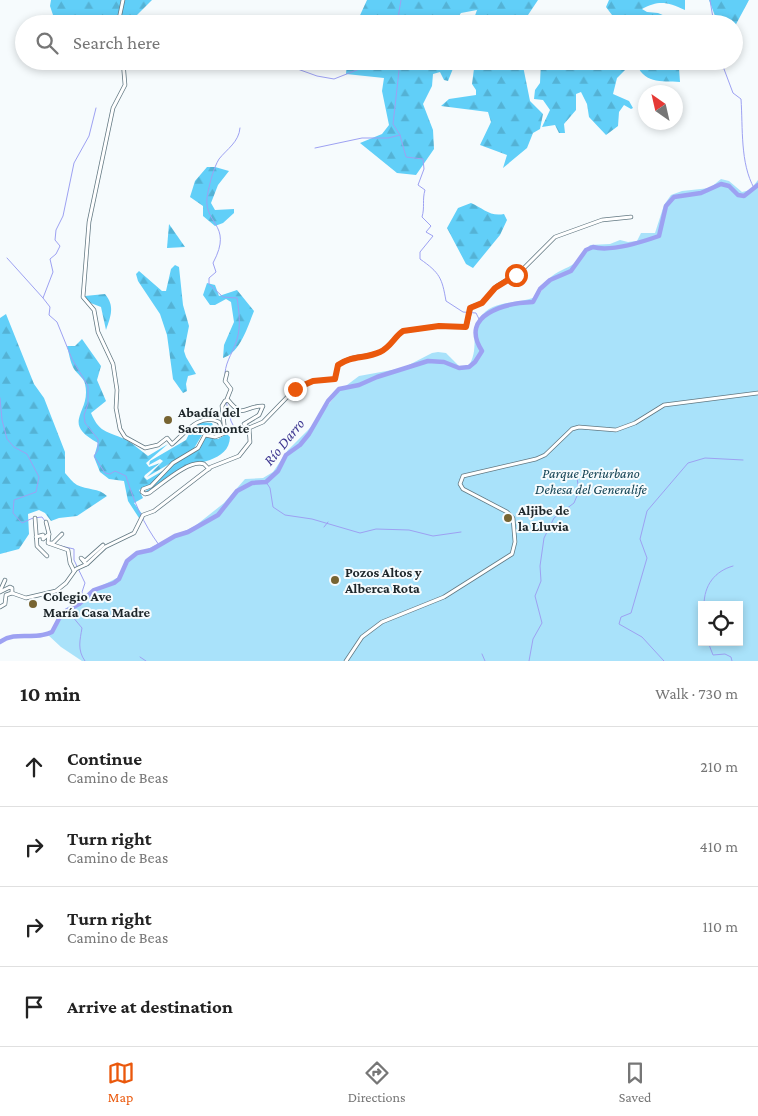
<!DOCTYPE html>
<meta charset="utf-8">
<style>
:root{--surface:#fff;--page:#f2f2f2;--text:#222;--muted:#767676;--line:#e0e0e0;--accent:#ea580c}
body{margin:0;font-family:"Crimson Pro",serif;background:var(--page);color:var(--text)}
.controls{position:absolute;right:15px;bottom:15px;display:grid;overflow:hidden;border-radius:0px;box-shadow:0 2px 8px #0003}
.controls button{width:45px;height:45px;display:grid;place-items:center;padding:0;border:0;border-bottom:1px solid var(--line);background:var(--surface);color:var(--text);font:25px sans-serif}
.compass{position:absolute;left:638px;top:85px;width:45px;height:45px;border-radius:50%;background:var(--surface);box-shadow:0 2px 8px #0003;rotate:326deg}
.stop{position:absolute;width:15px;height:15px;margin:-11px;border:4px solid #ea580c;border-radius:50%;background:#fff}
.stop.end{background:#ea580c;border-color:#fff;box-shadow:0 1px 5px #0008}
.list{margin:0;padding:0;list-style:none}
h2{display:flex;justify-content:space-between;align-items:center;height:65px;margin:0;padding:0 20px;font-size:21px}
h2 small{font-size:16px;font-weight:400;color:var(--muted)}
.list li{display:grid;grid-template-columns:32px 1fr auto;gap:15px;align-items:center;box-sizing:border-box;height:80px;padding:0 20px;border-top:1px solid var(--line)}
.list b{display:block;font-size:19px;white-space:nowrap}
.list p{margin:0;font-size:16px;white-space:nowrap;color:var(--muted)}
.list em{font-size:16px;font-style:normal;color:var(--muted)}
.icon{flex:none;width:28px;height:28px;fill:none;stroke:currentColor;stroke-width:2;stroke-linecap:round;stroke-linejoin:round}
.map{position:relative;flex:none;width:758px;height:661px;overflow:hidden}
.search{position:absolute;background:var(--surface);box-shadow:0 2px 8px #0003;left:15px;right:15px;top:15px;height:55px;display:flex;align-items:center;gap:12px;box-sizing:border-box;padding:0 18px;border-radius:28px;color:var(--muted);font-size:19px}
.sheet{height:385px;background:var(--surface)}
nav{display:flex;justify-content:space-around;align-items:center;box-sizing:border-box;height:70px;border-top:1px solid var(--line);background:var(--surface);font-size:14px;color:var(--muted)}
nav a{display:grid;justify-items:center;gap:2px}
nav .on{color:var(--accent)}
.map>svg:first-child{display:block}
.forest{fill:url(#forest-firs)}
.park{fill:#a9e2fa;fill-rule:evenodd}
.lines{fill:none;stroke-linecap:round;stroke-linejoin:round}
.stream{stroke:#9da1f2;stroke-width:1}
.river{stroke:#9da1f2;stroke-width:4.5}
.minor-casing{stroke:#627882;stroke-width:4.5}
.minor{stroke:#fff;stroke-width:3}
.route{stroke:#ea580c;stroke-width:6}
.poi-dot{fill:#776432;stroke:#f6fbfd;stroke-width:2}
.labels{text-anchor:middle;dominant-baseline:central;stroke-width:4;stroke-linejoin:round;paint-order:stroke}
.poi-label{font-size:14px;font-weight:bold;fill:#1d262a;stroke:#f6fbfd;text-anchor:start}
.park-label{font-size:14px;font-style:italic;fill:#134354;stroke:#f6fbfd}
.water-label{font-size:15px;font-style:italic;fill:#3c3590;stroke:#f6fbfd}
</style>
<div class="map">
<svg width="758" height="661" viewBox="0 0 758 661">
<defs>
<pattern id="forest-firs" width="22" height="20" patternUnits="userSpaceOnUse" patternTransform="scale(1.25)"><rect width="22" height="20" fill="#61cff8"/><path d="M5 1l3.5 6h-7zM16 11l3.5 6h-7z" fill="#54b2d5"/></pattern>
</defs>
<rect width="100%" height="100%" fill="#f6fbfd"/>
<!-- forest -->
<g class="forest">
<path d="M 51,0 L 121,0 L 117,24 L 84,17 L 56,24 L 50,6 Z"/>
<path d="M 124,0 L 152,0 L 128,24 L 120,24 Z"/>
<path d="M 367,0 L 538,0 L 522,24 L 472,24 L 477,10 L 461,13 L 453,24 L 356,24 Z"/>
<path d="M 609,0 L 685,0 L 685,10 C 667,2 659,0 642,9 L 647,12 L 658,13 L 684,24 L 636,24 L 635,17 L 615,19 L 606,7 Z"/>
<path d="M 709,0 L 749,0 L 734,28 L 734,24 L 718,24 Z"/>
<path d="M 347,61 L 456,61 L 448,81 L 444,80 L 440,72 L 433,74 L 432,86 L 423,104 L 433,130 L 434,149 L 416,175 L 397,173 L 360,143 L 382,134 L 389,125 L 382,91 L 384,78 L 346,74 Z"/>
<path d="M 475,61 L 522,61 L 530,101 L 543,114 L 540,129 L 533,133 L 527,148 L 503,168 L 507,155 L 480,145 L 491,122 L 488,112 L 441,106 L 449,99 L 476,95 L 476,90 L 472,84 Z"/>
<path d="M 541,61 L 625,61 L 627,68 L 617,78 L 613,94 L 629,101 L 633,108 L 631,109 L 624,105 L 619,112 L 618,126 L 606,135 L 589,117 L 587,104 L 581,92 L 576,94 L 576,110 L 564,124 L 565,133 L 559,133 L 555,125 L 542,127 L 550,110 L 543,100 L 534,99 L 535,90 L 540,83 Z"/>
<path d="M 636,61 L 682,61 L 679,68 L 680,82 C 661,81 642,84 636,61 Z"/>
<path d="M 207,167 L 215,167 L 229,171 L 218,185 L 211,203 L 215,210 L 234,209 L 234,213 L 223,223 L 215,226 L 203,216 L 203,206 L 190,197 L 195,181 Z"/>
<path d="M 471,203 C 483,208 490,217 504,214 L 507,220 L 500,235 L 473,268 L 466,264 L 447,228 L 458,208 Z"/>
<path d="M 169,224 L 185,247 L 167,248 Z"/>
<path d="M 175,265 L 179,267 L 183,305 L 189,326 L 184,351 L 186,357 L 196,374 L 188,376 L 186,384 L 187,391 L 183,393 L 173,379 L 167,335 L 160,314 L 138,281 L 136,274 L 139,271 L 162,291 L 166,291 L 171,269 Z"/>
<path d="M 207,283 L 215,285 L 219,296 L 237,290 L 254,311 C 248,326 240,353 223,358 L 224,345 L 234,322 L 231,302 L 226,299 L 215,305 L 210,305 L 203,295 Z"/>
<path d="M 105,294 C 115,306 111,316 106,330 L 101,307 L 88,302 L 85,296 Z"/>
<path d="M 6,314 L 34,384 L 44,398 L 65,452 L 65,473 C 69,477 72,482 77,485 C 87,490 99,488 107,496 L 77,516 L 59,518 L 51,521 L 45,513 L 39,510 L 28,514 L 29,534 L 19,549 L 0,554 L 0,318 Z"/>
<path d="M 82,339 L 101,366 L 97,380 L 106,401 L 91,413 C 100,435 110,431 128,441 C 135,445 141,451 148,456 L 168,444 L 146,463 L 149,467 L 160,463 L 145,475 L 144,477 L 147,480 L 166,469 L 150,485 L 139,490 L 143,498 L 134,503 L 142,514 L 139,518 L 128,501 L 124,481 L 109,479 L 100,472 L 94,457 L 98,443 C 59,422 92,413 85,384 C 84,378 77,374 74,369 C 70,362 69,353 67,346 L 75,346 Z"/>
<path d="M 201,422 L 212,423 L 217,435 L 202,435 L 193,450 L 147,477 L 163,461 L 160,459 L 149,465 L 150,461 L 186,440 L 193,426 Z"/>
<path d="M 227,434 L 230,437 C 229,463 195,461 178,470 C 168,475 159,484 149,491 L 144,492 L 151,488 L 173,464 L 198,450 L 205,436 L 218,439 Z"/>
</g>
<!-- park -->
<path class="park" d="M 721,179 L 729,181 L 742,192 L 750,190 L 758,180 L 758,661 L 82,661 L 61,647 L 47,634 L 54,628 L 64,610 L 89,592 L 119,577 L 127,561 L 135,555 L 195,526 L 224,503 L 245,479 L 263,478 L 273,472 L 288,450 L 311,427 L 339,391 L 359,376 L 403,368 L 432,353 L 438,352 L 446,353 L 461,368 L 468,367 C 480,349 470,334 479,319 C 492,299 516,305 535,297 C 542,294 544,285 549,279 C 556,271 567,269 575,263 C 581,259 584,251 590,245 L 610,244 L 620,240 L 628,242 L 637,241 L 641,233 L 655,233 L 664,205 L 671,195 L 682,191 L 710,188 ZM 702,605 L 739,605 L 739,642 L 702,642 Z"/>
<g class="lines">
<!-- stream -->
<g class="stream">
<path d="M 710,0 L 714,24"/>
<path d="M 397,24 L 401,0"/>
<path d="M 398,61 L 396,64 L 399,71 L 393,124 L 400,135 L 406,157 L 423,159 L 424,169 L 418,185 L 425,190 C 422,200 425,207 422,217 L 431,226 L 426,232 L 433,236 L 420,252 L 420,259 C 440,273 442,278 446,301 L 463,312 L 476,313 L 479,319"/>
<path d="M 721,61 L 733,93 L 741,99 C 743,128 740,163 754,188"/>
<path d="M 270,63 L 292,67 L 317,76 L 334,79 L 367,66 L 388,68 L 396,64"/>
<path d="M 96,108 L 89,136 L 74,163 L 63,216 L 56,230 L 55,240 L 60,246 L 56,254 L 50,259 L 53,272 L 43,298 L 50,307 L 49,315 L 57,322 L 72,359 L 88,386 L 88,404 L 84,415 L 85,423 L 98,439 L 98,450 L 94,456 L 105,473 L 110,474 L 115,471 L 126,476 C 134,502 143,523 159,545"/>
<path d="M 315,148 L 362,138 L 388,138 L 400,135"/>
<path d="M 7,258 L 43,298"/>
<path d="M 225,373 C 226,360 234,351 237,339 C 241,327 239,310 237,298 L 223,297 L 209,284 L 209,278 L 216,272 L 213,263 C 235,222 200,225 208,192 C 210,182 214,167 219,159 C 227,149 239,142 240,128"/>
<path d="M 0,398 L 2,420 L 7,439 L 14,447 L 27,454 L 39,477 L 36,492 L 14,500 L 13,513 L 22,523 L 33,518 L 42,517 L 45,521"/>
<path d="M 226,401 L 231,421 L 235,429"/>
<path d="M 266,482 L 270,488 L 273,507 L 285,515 L 312,519 L 360,533 L 376,529 L 409,530 L 433,536 L 461,532"/>
<path d="M 324,527 L 328,522"/>
<path d="M 61,546 L 74,549 L 74,560 L 85,583 L 82,592 L 84,600"/>
<path d="M 704,605 C 704,585 715,571 733,566"/>
<path d="M 67,610 L 82,628 C 80,640 77,650 85,661"/>
<path d="M 708,642 L 713,655 L 725,654 L 731,657 L 732,661"/>
<path d="M 482,654 L 485,661"/>
<path d="M 140,657 L 146,661"/>
<path d="M 529,661 L 533,639 L 542,623 L 535,596 L 541,581 L 540,566 L 544,538 L 554,518 L 574,503 L 579,491 L 577,478"/>
<path d="M 664,661 L 642,637 L 619,624 L 621,617 L 631,613 L 647,558 L 640,539 L 647,511 L 688,463 L 705,458 L 743,460"/>
</g>
<!-- river -->
<path class="river" d="M 0,642 C 16,630 35,641 52,632 L 62,613 L 79,604 L 94,590 L 114,583 L 119,579 L 127,561 L 137,553 L 151,550 L 175,536 L 188,532 L 218,515 L 237,491 L 252,483 L 266,482 L 278,471 L 286,455 L 300,445 L 309,434 L 328,401 L 339,389 L 359,385 L 377,377 L 428,361 L 444,362 L 459,368 L 469,367 L 475,362 L 482,351 C 458,314 507,303 533,302 L 540,289 L 550,280 L 571,271 L 586,250 L 593,247 C 610,252 642,242 659,236 L 666,206 L 674,197 L 701,193 L 721,184 L 729,186 L 738,195 L 744,196 L 758,185"/>
<!-- minor casing -->
<g class="minor-casing">
<g id="minor">
<path d="M 118,24 L 123,0"/>
<path d="M 123,61 L 125,85 L 113,108 L 89,222 L 83,297 L 94,310 L 98,332 L 113,364 L 117,390 L 116,408 L 120,429 L 125,437 L 145,448 L 158,445 L 167,438 L 172,444 C 185,433 200,412 219,422 L 222,429 L 220,435"/>
<path d="M 227,399 L 231,389 L 225,381 L 227,373"/>
<path d="M 249,428 L 263,422 L 295,389 L 313,381 L 335,379 L 338,365 C 352,354 365,359 380,352 C 391,347 394,337 403,331 L 439,326 L 466,327 L 471,307 L 482,303 L 497,286 L 520,272 L 555,237 L 602,220 L 631,217"/>
<path d="M 209,469 L 204,464 C 189,459 162,484 149,493 L 145,494 L 142,492 L 143,489 L 151,486 L 173,463 L 198,448 L 205,435 L 215,437 L 225,433 L 222,406 L 225,401 L 228,400 C 244,420 243,406 263,406 L 259,415 L 244,424 L 249,428"/>
<path d="M 35,518 L 37,546 L 47,556"/>
<path d="M 46,522 L 49,534 L 48,543 L 68,550 L 70,563 L 74,571"/>
<path d="M 36,537 L 43,535 L 43,539 L 49,534"/>
<path d="M 49,543 L 53,543 L 62,534"/>
<path d="M 86,564 L 81,558 L 85,561 L 103,545"/>
<path d="M 0,591 L 5,580"/>
<path d="M 0,592 L 10,587 L 12,588 L 12,593"/>
<path d="M 0,607 L 5,604 L 6,595 L 12,593 L 26,598 L 56,591 L 66,583 L 76,569 L 87,564 L 105,547 L 134,533 L 143,515 L 154,511 L 211,467 L 239,456 L 250,442 L 249,428"/>
<path d="M 346,661 L 362,637 L 382,622 L 444,597 L 512,554 L 515,542 L 513,518 L 507,512 L 463,489 L 460,484 L 463,476 L 536,459 L 545,455 L 572,429 L 579,427 L 616,430 L 635,423 L 664,405 L 758,393"/>
</g>
</g>
<!-- minor -->
<use href="#minor" class="minor"/>
</g>
<g class="lines">
<!-- route -->
<path class="route" d="M 295,389 L 313,381 L 335,379 L 338,365 C 352,355 365,359 380,352 C 391,347 394,337 403,331 L 439,326 L 466,327 L 470,308 L 482,303 L 495,288 L 516,275"/>
</g>
<!-- markers -->
<g class="poi-dot">
<circle cx="168" cy="420" r="5"/>
<circle cx="508" cy="518" r="5"/>
<circle cx="335" cy="580" r="5"/>
<circle cx="33" cy="604" r="5"/>
</g>
<g class="labels">
<!-- poi labels -->
<g class="poi-label">
<text x="178" y="412">Abadía del<tspan x="178" dy="16">Sacromonte</tspan></text>
<text x="518" y="510">Aljibe de<tspan x="518" dy="16">la Lluvia</tspan></text>
<text x="345" y="572">Pozos Altos y<tspan x="345" dy="16">Alberca Rota</tspan></text>
<text x="43" y="596">Colegio Ave<tspan x="43" dy="16">María Casa Madre</tspan></text>
</g>
<!-- park labels -->
<g class="park-label">
<text x="591" y="473">Parque Periurbano<tspan x="591" dy="16">Dehesa del Generalife</tspan></text>
</g>
<!-- water labels -->
<g class="water-label">
<text transform="translate(284 442) rotate(-51)">Río Darro</text>
</g>
</g>
</svg>
<div class="controls">
<button><svg class="icon" aria-label="locate" viewBox="0 0 24 24"><circle cx="12" cy="12" r="6"/><path d="M12 2v4M12 18v4M2 12h4M18 12h4"/></svg></button>
</div>
<svg class="compass" viewBox="-18 -18 36 36"><path d="M0-13l5 13h-10z" fill="#e53935"/><path d="M0 13l5-13h-10z" fill="#767676"/></svg>
<div class="stop" style="left:516px;top:275px"></div>
<div class="stop end" style="left:295px;top:389px"></div>
<div class="search"><svg class="icon" aria-label="search" viewBox="0 0 24 24"><circle cx="10" cy="10" r="6"/><path d="M15 15l6 6"/></svg>Search here</div>
</div>
<section class="sheet">
<h2>10 min<small>Walk · 730 m</small></h2>
<ul class="list">
<li><svg class="icon" aria-label="ahead" viewBox="0 0 24 24"><path d="M12 20V5M6 11l6-6 6 6"/></svg><div><b>Continue</b><p>Camino de Beas</p></div><em>210 m</em></li>
<li><svg class="icon" aria-label="right" viewBox="0 0 24 24"><path d="M7 20v-9h11M14 6l5 5-5 5"/></svg><div><b>Turn right</b><p>Camino de Beas</p></div><em>410 m</em></li>
<li><svg class="icon" aria-label="right" viewBox="0 0 24 24"><path d="M7 20v-9h11M14 6l5 5-5 5"/></svg><div><b>Turn right</b><p>Camino de Beas</p></div><em>110 m</em></li>
<li><svg class="icon" aria-label="arrive" viewBox="0 0 24 24"><path d="M6 21V4h12l-3 4 3 4H6"/></svg><div><b>Arrive at destination</b></div></li>
</ul>
</section>
<nav>
<a class="on"><svg class="icon" aria-label="map" viewBox="0 0 24 24"><path d="M3 6l6-2 6 2 6-2v14l-6 2-6-2-6 2zM9 4v14M15 6v14"/></svg>Map</a>
<a><svg class="icon" aria-label="directions" viewBox="0 0 24 24"><path d="M12 3l9 9-9 9-9-9zM9 14v-3h6M13 9l2 2-2 2"/></svg>Directions</a>
<a><svg class="icon" aria-label="saved" viewBox="0 0 24 24"><path d="M7 4h10v16l-5-4-5 4z"/></svg>Saved</a>
</nav>
